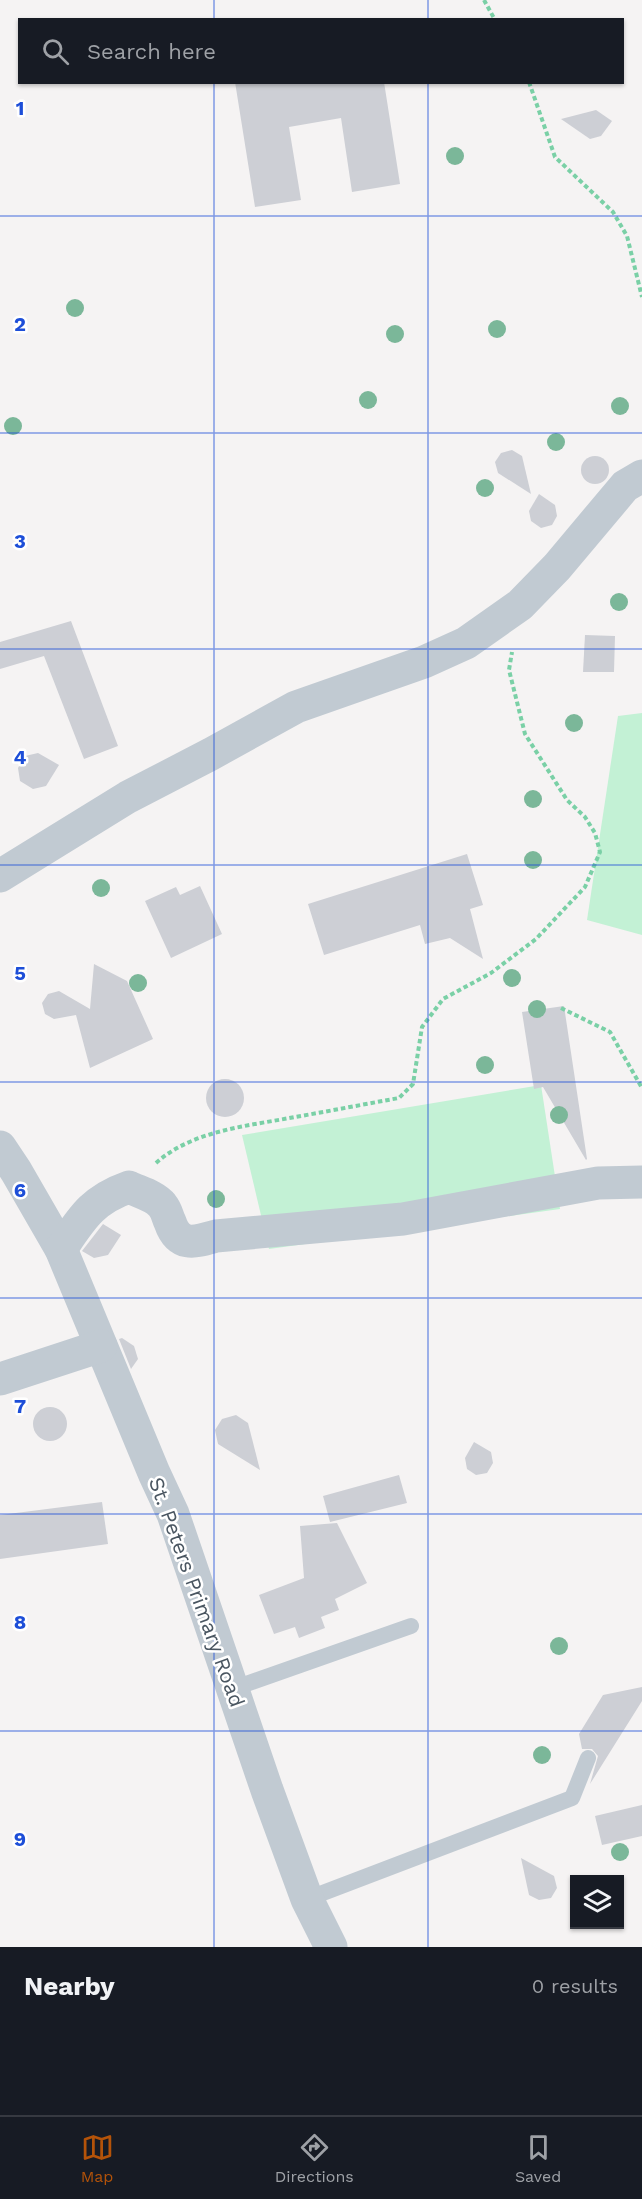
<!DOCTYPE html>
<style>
:root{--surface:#171b24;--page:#20242c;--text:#f1f3f6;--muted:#9ea1a6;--line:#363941;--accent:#b45309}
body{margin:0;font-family:"Work Sans",sans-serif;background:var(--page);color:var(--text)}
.controls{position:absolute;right:18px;bottom:18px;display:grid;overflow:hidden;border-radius:0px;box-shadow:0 2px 4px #0004}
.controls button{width:54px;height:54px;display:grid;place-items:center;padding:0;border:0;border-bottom:2px solid var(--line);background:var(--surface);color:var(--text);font:30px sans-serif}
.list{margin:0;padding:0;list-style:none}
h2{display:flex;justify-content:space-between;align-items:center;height:78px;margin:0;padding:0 24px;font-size:26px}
h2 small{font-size:20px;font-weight:400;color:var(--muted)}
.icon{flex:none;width:33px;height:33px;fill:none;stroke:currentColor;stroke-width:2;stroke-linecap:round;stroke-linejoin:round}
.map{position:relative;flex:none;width:642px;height:1947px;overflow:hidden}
.search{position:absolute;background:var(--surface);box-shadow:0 2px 4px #0004;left:18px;right:18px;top:18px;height:66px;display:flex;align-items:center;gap:15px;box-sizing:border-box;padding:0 21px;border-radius:0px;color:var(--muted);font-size:22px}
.sheet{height:168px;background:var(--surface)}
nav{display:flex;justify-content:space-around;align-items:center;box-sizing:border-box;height:84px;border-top:2px solid var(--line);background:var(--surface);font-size:16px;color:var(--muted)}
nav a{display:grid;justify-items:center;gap:3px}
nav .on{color:var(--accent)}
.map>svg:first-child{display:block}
.green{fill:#c3f1d5}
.building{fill:#cdcfd5}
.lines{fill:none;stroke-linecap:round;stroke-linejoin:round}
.path{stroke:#7ad0a6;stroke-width:4;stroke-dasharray:4.5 3;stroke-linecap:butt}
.lane{stroke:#c1cad2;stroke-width:16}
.street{stroke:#c1cad2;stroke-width:33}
.tree{fill:#7bb799}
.grid{fill:none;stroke:#1d4ed8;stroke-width:1.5;stroke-opacity:0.55}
.labels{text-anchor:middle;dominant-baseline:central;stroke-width:5;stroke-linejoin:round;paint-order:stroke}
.street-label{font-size:21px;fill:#4a5661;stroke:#fff}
.grid-label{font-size:20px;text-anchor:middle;font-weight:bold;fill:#1d4ed8;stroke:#fff;stroke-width:5;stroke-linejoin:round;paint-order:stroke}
</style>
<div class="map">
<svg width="642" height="1947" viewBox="0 0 642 1947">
<rect width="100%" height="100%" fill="#f5f3f3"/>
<!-- green -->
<g class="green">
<path d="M 642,713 L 642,935 L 587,920 L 618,716 Z"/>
<path d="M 541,1085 L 560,1209 L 269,1249 L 242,1135 Z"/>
</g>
<!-- building -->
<g class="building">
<path d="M 235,82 L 384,82 L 400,184 L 352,192 L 341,118 L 289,127 L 301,200 L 255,207 Z"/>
<path d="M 596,110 L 612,121 L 601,136 L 590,139 L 561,119 Z"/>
<path d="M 512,450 L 522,456 L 531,494 L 498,473 L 495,462 L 501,453 Z"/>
<circle cx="595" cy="470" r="14"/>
<path d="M 539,494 L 555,505 L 557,516 L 552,525 L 541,528 L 531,521 L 529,511 Z"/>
<path d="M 71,621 L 118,746 L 84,759 L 44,656 L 0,669 L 0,642 Z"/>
<path d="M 585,635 L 615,636 L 614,672 L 583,672 Z"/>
<path d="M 38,753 L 59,765 L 46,786 L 33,789 L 20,781 L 18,768 L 25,756 Z"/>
<path d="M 467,854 L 483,905 L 470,909 L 483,959 L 450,938 L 425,944 L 420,925 L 324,955 L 308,904 Z"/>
<path d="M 200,886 L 222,934 L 171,958 L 145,901 L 176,887 L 180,895 Z"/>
<path d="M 94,964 L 127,981 L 153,1039 L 90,1068 L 76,1015 L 54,1019 L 45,1014 L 42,1003 L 48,994 L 59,991 L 90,1009 Z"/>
<path d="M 564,1006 L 587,1159 L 586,1160 L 543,1087 L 534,1089 L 522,1012 Z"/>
<circle cx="225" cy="1098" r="19"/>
<path d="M 103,1224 L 121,1235 L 108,1255 L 94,1258 L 82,1251 Z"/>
<path d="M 122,1338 L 134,1346 L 138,1359 L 131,1369 L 119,1339 Z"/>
<circle cx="50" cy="1424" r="17"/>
<path d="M 236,1415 L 248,1423 L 260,1470 L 218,1444 L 215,1430 L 222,1419 Z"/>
<path d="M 474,1442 L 491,1452 L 493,1463 L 487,1473 L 476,1475 L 467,1469 L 465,1458 Z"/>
<path d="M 399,1475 L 407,1503 L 330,1522 L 323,1496 Z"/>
<path d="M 102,1502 L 108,1544 L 0,1559 L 0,1515 Z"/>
<path d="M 337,1523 L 367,1583 L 335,1599 L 339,1610 L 321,1617 L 325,1628 L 299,1638 L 295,1627 L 274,1634 L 259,1595 L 304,1578 L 300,1526 Z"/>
<path d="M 642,1687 L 642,1701 L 590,1784 L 598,1756 L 592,1749 L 582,1749 L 579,1734 L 603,1695 Z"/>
<path d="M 642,1805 L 642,1836 L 602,1845 L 595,1816 Z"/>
<path d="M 521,1858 L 554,1876 L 557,1888 L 551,1898 L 539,1900 L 529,1895 Z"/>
</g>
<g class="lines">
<!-- path -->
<g class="path">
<path d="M 484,0 L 495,20"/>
<path d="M 529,82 L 555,157 L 613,212 L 627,236 L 642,297"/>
<path d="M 561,1008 L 610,1032 L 642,1088"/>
<path d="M 156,1163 C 193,1130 248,1126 295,1117 C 330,1111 365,1104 399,1098 L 413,1084 L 422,1027 L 443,999 L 491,973 L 536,939 L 585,887 L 600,852 L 595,833 L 585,817 L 567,800 L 525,734 L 509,670 L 512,652"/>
</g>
<!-- lane -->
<g class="lane">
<path d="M 232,1689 L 411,1626"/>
<path d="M 307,1899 L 572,1798 L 588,1758"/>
</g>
<!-- street -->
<g class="street">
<path d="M 0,876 L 128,797 L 211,754 L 296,707 L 424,662 L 466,643 L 520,605 L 557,567 L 625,486 L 642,476"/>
<path d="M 0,1147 L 16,1171 L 61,1249 L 154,1473 L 173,1514 L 267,1790 L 307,1899 L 331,1947"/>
<path d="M 61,1249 C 82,1218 92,1200 129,1187 C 139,1192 155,1196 162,1205 C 167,1211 167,1216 170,1222 C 179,1248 195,1242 216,1236 L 403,1219 L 598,1183 L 642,1182"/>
<path d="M 0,1379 L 101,1346"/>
</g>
</g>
<!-- trees -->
<g class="tree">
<circle cx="455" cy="156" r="9"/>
<circle cx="75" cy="308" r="9"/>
<circle cx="497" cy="329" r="9"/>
<circle cx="395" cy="334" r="9"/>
<circle cx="368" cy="400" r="9"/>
<circle cx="620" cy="406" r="9"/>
<circle cx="13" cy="426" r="9"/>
<circle cx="556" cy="442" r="9"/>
<circle cx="485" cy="488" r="9"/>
<circle cx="619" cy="602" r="9"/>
<circle cx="574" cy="723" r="9"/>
<circle cx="533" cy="799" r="9"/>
<circle cx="533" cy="860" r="9"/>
<circle cx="101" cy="888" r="9"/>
<circle cx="512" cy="978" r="9"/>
<circle cx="138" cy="983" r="9"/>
<circle cx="537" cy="1009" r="9"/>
<circle cx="485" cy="1065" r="9"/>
<circle cx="559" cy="1115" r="9"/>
<circle cx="216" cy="1199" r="9"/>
<circle cx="559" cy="1646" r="9"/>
<circle cx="542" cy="1755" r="9"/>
<circle cx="620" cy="1852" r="9"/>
</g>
<!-- grid -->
<path class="grid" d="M 214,0 L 214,20M 428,0 L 428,20M 214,82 L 214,1947M 428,82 L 428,1947M 0,216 L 642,216M 0,433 L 642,433M 0,649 L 642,649M 0,865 L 642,865M 0,1082 L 642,1082M 0,1298 L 642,1298M 0,1514 L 642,1514M 0,1731 L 642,1731"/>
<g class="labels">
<!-- street labels -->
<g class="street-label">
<text transform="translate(197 1592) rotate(70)">St. Peters Primary Road</text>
</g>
</g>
<g class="grid-label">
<text x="20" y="115">1</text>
<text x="20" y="331">2</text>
<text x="20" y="548">3</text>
<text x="20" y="764">4</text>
<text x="20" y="980">5</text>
<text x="20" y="1197">6</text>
<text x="20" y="1413">7</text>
<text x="20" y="1629">8</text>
<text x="20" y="1846">9</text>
</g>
</svg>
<div class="controls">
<button><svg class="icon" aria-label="layers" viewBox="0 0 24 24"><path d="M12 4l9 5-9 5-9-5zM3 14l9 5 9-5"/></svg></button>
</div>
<div class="search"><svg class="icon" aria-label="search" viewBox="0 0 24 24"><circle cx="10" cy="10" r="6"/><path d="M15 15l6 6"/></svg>Search here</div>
</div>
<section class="sheet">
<h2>Nearby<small>0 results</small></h2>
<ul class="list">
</ul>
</section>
<nav>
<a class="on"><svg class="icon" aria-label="map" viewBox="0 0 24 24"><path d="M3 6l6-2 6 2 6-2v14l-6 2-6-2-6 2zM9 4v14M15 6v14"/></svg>Map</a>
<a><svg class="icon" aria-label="directions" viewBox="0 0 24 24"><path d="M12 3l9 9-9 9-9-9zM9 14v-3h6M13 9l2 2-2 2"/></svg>Directions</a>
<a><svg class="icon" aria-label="saved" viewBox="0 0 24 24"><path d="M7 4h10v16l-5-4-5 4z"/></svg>Saved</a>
</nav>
